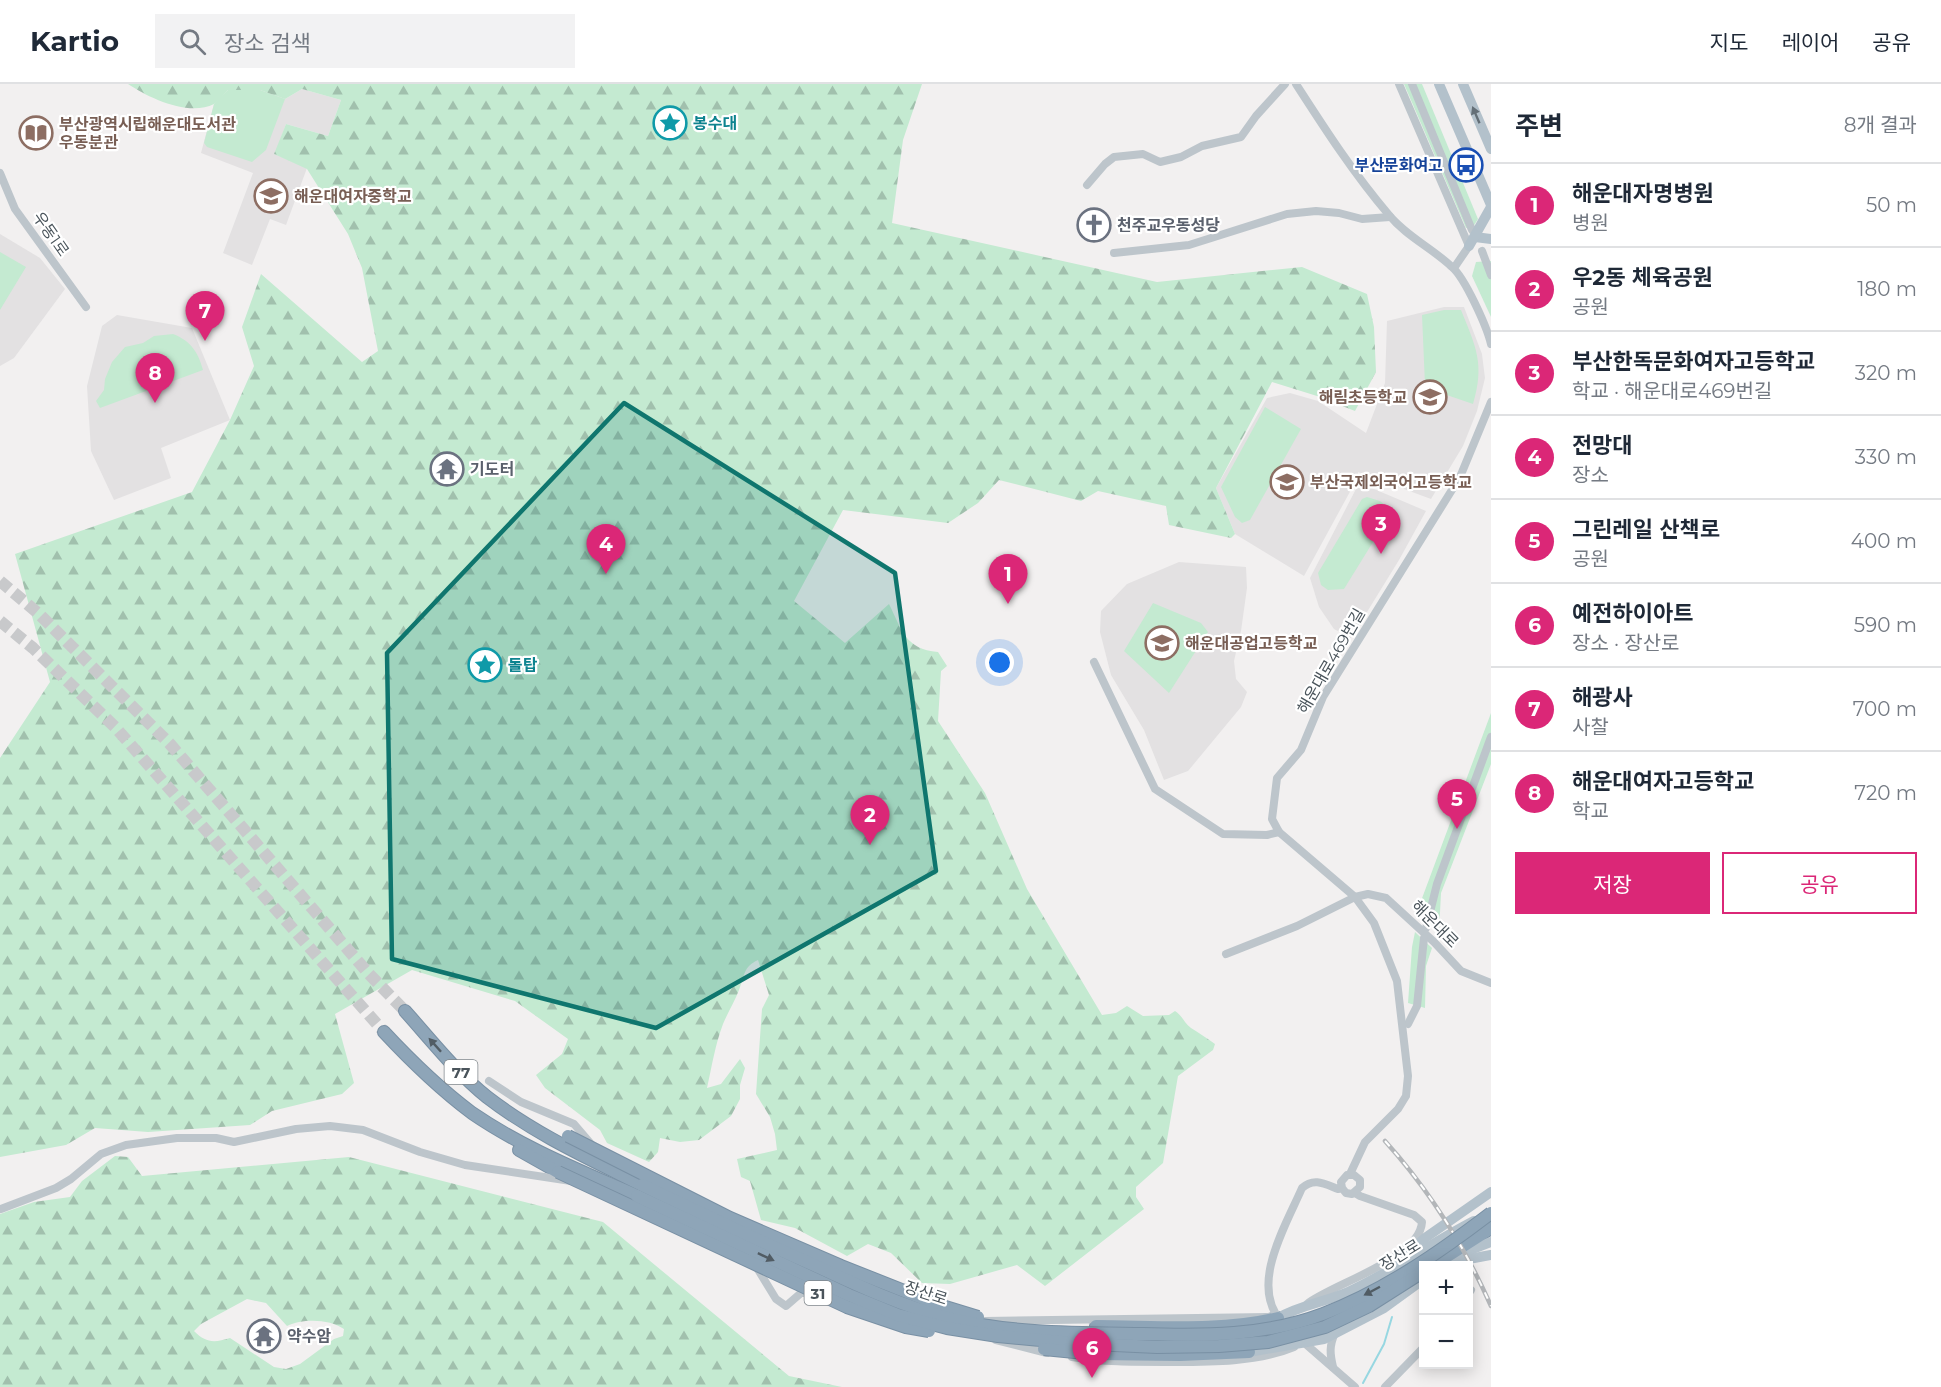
<!DOCTYPE html>
<html lang="ko">
<meta charset="utf-8">
<style>
:root{--surface:#fff;--page:#f2f2f3;--text:#1f2937;--muted:#747a83;--line:#e0e1e3;--accent:#db2777}
body{margin:0;font-family:Montserrat,"Noto Sans KR",sans-serif;background:var(--page);color:var(--text)}
.controls{position:absolute;right:18px;bottom:18px;display:grid;overflow:hidden;border-radius:0px;box-shadow:0 3px 15px #0003}
.controls button{width:54px;height:54px;display:grid;place-items:center;padding:0;border:0;border-bottom:2px solid var(--line);background:var(--surface);color:var(--text);font:30px sans-serif}
.you{position:absolute;left:1000px;top:579px;width:21px;height:21px;margin:-15px;border:4px solid #fff;border-radius:50%;background:#1a73e8;box-shadow:0 0 0 9px #1a73e833}
.badge{display:grid;place-items:center;width:39px;height:39px;border-radius:50%;background:var(--accent);color:#fff;font-size:20px;font-weight:700}
.pin{position:absolute;translate:-50% -50px;filter:drop-shadow(0 2px 3px #0008)}
.pin::after{content:'';position:absolute;top:32px;width:21px;height:18px;background:inherit;clip-path:polygon(0 0,100% 0,50% 100%)}
.list{margin:0;padding:0;list-style:none}
h2{display:flex;justify-content:space-between;align-items:center;height:78px;margin:0;padding:0 24px;font-size:26px}
h2 small{font-size:20px;font-weight:400;color:var(--muted)}
.list li{display:grid;grid-template-columns:39px 1fr auto;gap:18px;align-items:center;box-sizing:border-box;height:84px;padding:0 24px;border-top:2px solid var(--line)}
.list b{display:block;font-size:22px;white-space:nowrap}
.list p{margin:0;font-size:20px;white-space:nowrap;color:var(--muted)}
.list em{font-size:20px;font-style:normal;color:var(--muted)}
.actions{display:flex;gap:12px;padding:18px 24px}
.actions a{flex:1;padding:14px 0;border:2px solid var(--accent);border-radius:0px;text-align:center;font-size:21px;color:var(--accent)}
.actions .main{background:var(--accent);color:#fff}
.icon{flex:none;width:33px;height:33px;fill:none;stroke:currentColor;stroke-width:2;stroke-linecap:round;stroke-linejoin:round}
.map{position:relative;flex:none;width:1491px;height:1303px;overflow:hidden}
header{display:flex;align-items:center;gap:36px;box-sizing:border-box;height:84px;padding:0 30px;background:var(--surface);border-bottom:2px solid var(--line)}
header strong{font-size:28px}
nav{display:flex;gap:33px;margin-inline-start:auto;font-size:21px}
.search{width:420px;height:54px;background:var(--page);display:flex;align-items:center;gap:15px;box-sizing:border-box;padding:0 21px;border-radius:0px;color:var(--muted);font-size:22px}
main{display:flex}
aside{flex:1;background:var(--surface)}
.map>svg:first-child{display:block}
.education{fill:#e3e1e2}
.green{fill:#c4ead1}
.forest{fill:url(#forest-firs);fill-rule:evenodd}
.lines{fill:none;stroke-linecap:round;stroke-linejoin:round}
.stream{stroke:#97d7e1;stroke-width:2}
.highway-tunnel{stroke:#c8c9cb;stroke-width:12;stroke-dasharray:12 6;stroke-linecap:butt}
.highway-casing{stroke:#7990a4;stroke-width:14}
.minor{stroke:#bdc5cb;stroke-width:8}
.major{stroke:#b3c1cb;stroke-width:10}
.highway{stroke:#8ea5b8;stroke-width:12}
.rail-casing{stroke:#b3b6b9;stroke-width:4.5}
.rail{stroke:#fff;stroke-width:2;stroke-dasharray:7;stroke-linecap:butt}
.highway-bridge-casing{stroke:#7990a4;stroke-width:14;stroke-linecap:butt}
.highway-bridge{stroke:#8ea5b8;stroke-width:12}
.oneway{fill:#646f77}
.oneway2{fill:#515c64}
.marked{fill:#0f766e;fill-opacity:0.2;stroke:#0f766e;stroke-width:4.5;stroke-linejoin:round}
.labels{text-anchor:middle;dominant-baseline:central;stroke-width:4.5;stroke-linejoin:round;paint-order:stroke}
.shield{fill:#fff;stroke:#80878c;stroke-width:1.5}
.shield-label{font-size:15px;font-weight:bold;fill:#4a545b}
.culture-label{font-size:16px;font-weight:bold;fill:#0d838f;stroke:#fff;text-anchor:start}
.education-label{font-size:16px;font-weight:bold;fill:#785e54;stroke:#fff;text-anchor:start}
.transit-label{font-size:16px;font-weight:bold;fill:#164399;stroke:#fff;text-anchor:end}
.worship-label{font-size:16px;font-weight:bold;fill:#5b616d;stroke:#fff;text-anchor:start}
.street-label{font-size:16px;fill:#4a545b;stroke:#fff}
</style>
<header>
<strong>Kartio</strong>
<div class="search"><svg class="icon" aria-label="search" viewBox="0 0 24 24"><circle cx="10" cy="10" r="6"/><path d="M15 15l6 6"/></svg>장소 검색</div>
<nav><a>지도</a><a>레이어</a><a>공유</a></nav>
</header>
<main>
<div class="map">
<svg width="1491" height="1303" viewBox="0 0 1491 1303">
<defs>
<pattern id="forest-firs" width="22" height="20" patternUnits="userSpaceOnUse" patternTransform="scale(1.5)"><rect width="22" height="20" fill="#c4ead1"/><path d="M5 1l3.5 6h-7zM16 11l3.5 6h-7z" fill="#a1c0ad"/></pattern>
</defs>
<rect width="100%" height="100%" fill="#f2f0f0"/>
<!-- education -->
<g class="education">
<path d="M 302,5 L 341,16 L 328,52 L 286,40 L 275,70 L 307,84 L 286,141 L 270,135 L 252,181 L 223,169 L 253,89 L 201,69 L 214,20 L 260,6 L 285,15 Z"/>
<path d="M 0,150 L 40,174 L 65,205 L 14,274 L 0,282 Z"/>
<path d="M 1444,223 L 1464,223 L 1482,270 L 1485,294 L 1477,327 L 1463,362 L 1431,415 L 1358,388 L 1358,393 L 1304,492 L 1235,450 L 1216,404 L 1267,314 L 1290,309 L 1318,317 L 1366,349 L 1385,299 L 1387,237 Z"/>
<path d="M 117,231 L 192,244 L 230,336 L 161,364 L 171,394 L 114,416 L 91,367 L 87,302 L 102,242 Z"/>
<path d="M 1367,402 L 1426,427 L 1399,476 L 1351,554 L 1334,545 L 1319,523 L 1310,494 L 1357,403 Z"/>
<path d="M 1179,478 L 1246,483 L 1247,504 L 1241,547 L 1234,577 L 1236,595 L 1247,608 L 1241,623 L 1188,687 L 1164,696 L 1144,646 L 1111,591 L 1100,548 L 1101,527 L 1127,500 Z"/>
</g>
<!-- green -->
<g class="green">
<path d="M 1404,0 L 1422,0 L 1478,135 L 1473,143 L 1466,144 Z"/>
<path d="M 228,6 L 260,6 L 285,15 L 266,66 L 252,78 L 207,63 L 204,59 L 214,20 Z"/>
<path d="M 0,168 L 26,183 L 0,226 Z"/>
<path d="M 1491,177 L 1491,233 L 1472,192 L 1476,178 Z"/>
<path d="M 1444,226 L 1461,226 C 1476,263 1485,280 1473,320 L 1435,307 L 1425,301 L 1422,231 Z"/>
<path d="M 173,250 C 191,257 198,268 203,286 L 100,324 L 96,317 L 104,306 L 105,295 L 112,278 L 125,263 L 143,259 L 154,252 Z"/>
<path d="M 1265,323 L 1301,345 L 1250,436 L 1242,439 L 1235,433 L 1221,403 Z"/>
<path d="M 1367,413 L 1380,417 L 1387,423 L 1386,437 L 1344,505 L 1328,506 L 1321,501 L 1318,489 L 1362,415 Z"/>
<path d="M 1153,519 L 1201,539 L 1208,548 L 1169,609 L 1124,567 Z"/>
<path d="M 1491,629 L 1491,680 L 1441,809 L 1439,848 C 1428,838 1419,833 1421,817 Z"/>
<path d="M 1415,848 L 1432,864 L 1426,882 L 1425,924 L 1408,919 L 1412,863 Z"/>
</g>
<!-- forest -->
<g class="forest">
<path d="M 128,0 L 922,0 L 903,56 L 892,139 L 1157,198 L 1302,183 L 1367,210 L 1374,243 L 1376,288 L 1355,327 L 1317,312 L 1272,298 L 1216,404 L 1235,450 L 1231,454 L 1169,441 L 1166,422 L 1098,407 L 1081,417 L 999,396 L 978,419 L 948,439 L 843,426 L 794,517 L 845,559 L 889,520 C 902,546 905,565 938,568 L 947,582 L 941,587 L 938,637 L 985,709 L 1027,805 L 1102,931 L 1116,929 L 1127,922 L 1143,932 L 1169,931 L 1175,927 C 1182,931 1184,939 1191,944 C 1199,949 1207,954 1215,960 L 1213,966 L 1178,992 L 1163,1079 L 1136,1103 L 1136,1113 L 1144,1125 L 1045,1202 L 1017,1181 L 950,1200 L 922,1199 L 891,1169 L 868,1160 L 847,1172 L 795,1144 L 761,1136 L 750,1097 L 741,1093 L 737,1075 L 777,1066 L 775,1050 L 770,1033 L 756,1010 L 762,925 L 769,911 L 758,876 C 743,883 745,891 739,906 C 735,917 728,928 723,940 C 715,961 712,982 707,1004 L 721,1000 L 740,975 L 745,984 L 740,1001 L 740,1015 L 731,1032 L 699,1056 L 680,1058 L 660,1054 L 658,1068 L 649,1078 L 607,1059 L 600,1046 L 545,1004 L 536,991 L 562,970 L 568,955 L 515,917 L 412,886 L 335,930 L 354,999 L 342,1010 L 272,1027 L 250,1041 L 148,1048 L 95,1044 L 66,1061 L 0,1073 L 0,674 L 50,598 L 15,470 L 192,408 L 230,336 L 254,282 L 242,243 L 261,190 L 362,278 L 378,267 L 362,184 L 348,150 L 307,85 L 274,70 L 286,40 L 328,52 L 341,16 L 302,5 L 285,15 L 260,6 L 228,6 C 224,10 219,17 214,20 C 189,33 149,14 128,0 Z"/>
<path d="M 115,1072 L 128,1073 L 142,1092 L 349,1073 L 603,1138 L 789,1292 L 842,1303 L 0,1303 L 0,1130 L 34,1118 L 70,1113 L 82,1097 ZM 247,1215 L 266,1219 L 287,1242 C 303,1234 330,1235 344,1245 L 343,1252 L 334,1255 L 300,1280 L 286,1285 L 274,1283 L 230,1254 C 214,1259 206,1259 194,1247 L 201,1240 Z"/>
</g>
<g class="lines">
<!-- stream -->
<path class="stream" d="M 1363,1299 L 1384,1260 L 1392,1233"/>
<!-- highway-tunnel -->
<g class="highway-tunnel">
<path d="M 0,497 L 39,530 L 170,660 L 369,890 L 405,927"/>
<path d="M 0,537 L 33,564 L 115,643 L 384,948"/>
</g>
<!-- highway casing -->
<g class="highway-casing">
<g id="highway">
<path d="M 405,927 C 431,956 456,988 487,1013 C 535,1050 588,1074 642,1101"/>
<path d="M 384,948 C 411,977 440,1005 472,1029 C 523,1064 581,1087 637,1112"/>
<path d="M 519,1066 L 558,1088"/>
<path d="M 1432,1182 L 1491,1144"/>
<path d="M 1096,1242 C 1156,1242 1219,1248 1278,1234"/>
<path d="M 1095,1270 L 1180,1271 L 1249,1268"/>
</g>
</g>
<!-- minor -->
<g class="minor">
<path d="M 1296,0 C 1325,45 1354,90 1389,131 C 1406,152 1432,164 1452,183 C 1465,194 1487,243 1491,260"/>
<path d="M 1399,0 L 1469,162 L 1454,184"/>
<path d="M 1412,0 L 1472,146"/>
<path d="M 0,89 L 15,125 L 86,223"/>
<path d="M 1087,101 L 1105,80 L 1114,73 L 1143,70 L 1160,78 L 1181,73 L 1202,62 L 1241,53 L 1256,32 L 1285,0"/>
<path d="M 1482,167 L 1491,191"/>
<path d="M 1114,169 L 1189,161 L 1287,130 L 1316,127 L 1339,129 L 1362,135 L 1390,133"/>
<path d="M 1094,578 L 1155,705 L 1223,750 L 1267,751 L 1279,748"/>
<path d="M 1426,844 L 1437,800 L 1491,653"/>
<path d="M 1226,870 L 1297,842 L 1355,813 L 1368,810 L 1386,814 L 1434,858 L 1461,887 L 1491,899"/>
<path d="M 1408,940 L 1417,922 L 1424,854"/>
<path d="M 489,997 L 521,1018 L 574,1040 L 592,1061"/>
<path d="M 1350,1090 L 1365,1058 L 1398,1025 L 1406,1012 L 1408,992 L 1397,897 L 1374,839 L 1355,813 L 1279,748 L 1272,735 L 1277,694 L 1301,666 L 1323,613 L 1460,393 L 1491,318"/>
<path d="M 1,1125 L 56,1104 L 71,1095 L 101,1070 L 126,1061 L 177,1054 L 216,1054 L 234,1058 L 296,1045 L 330,1042 L 363,1046 L 420,1068 L 465,1081 L 571,1097"/>
<path d="M 753,1181 L 757,1184 L 776,1215 L 786,1222 L 801,1209 L 813,1209"/>
<path d="M 1468,1210 L 1471,1206"/>
<path d="M 1307,1220 C 1332,1200 1420,1175 1422,1138 L 1414,1131 L 1360,1112 L 1355,1109"/>
<path d="M 985,1237 L 1269,1233"/>
<path d="M 1281,1237 C 1249,1201 1286,1141 1302,1104 C 1314,1093 1325,1100 1338,1105 L 1342,1104 L 1346,1109 L 1352,1110 L 1360,1103 L 1360,1096 L 1354,1091 L 1347,1091 L 1341,1098 L 1342,1104"/>
<path d="M 996,1256 L 1047,1269"/>
<path d="M 1301,1256 L 1355,1303"/>
<path d="M 1072,1273 C 1102,1278 1133,1278 1165,1278 C 1205,1278 1256,1279 1294,1263"/>
<path d="M 1333,1283 C 1330,1270 1329,1262 1335,1249"/>
<path d="M 1385,1303 L 1424,1263"/>
</g>
<!-- major -->
<g class="major">
<path d="M 1439,0 L 1491,121"/>
<path d="M 1463,0 L 1491,65"/>
<path d="M 1475,153 L 1491,155"/>
<path d="M 1469,162 L 1491,123"/>
<path d="M 1409,1168 L 1425,1154 L 1491,1108"/>
<path d="M 1457,1171 L 1491,1158"/>
<path d="M 1448,1182 L 1458,1177 L 1491,1171"/>
<path d="M 1278,1234 C 1300,1221 1325,1218 1348,1208 C 1392,1188 1431,1159 1474,1137"/>
<path d="M 1249,1268 L 1324,1255 L 1384,1224 L 1424,1195"/>
</g>
<!-- highway -->
<use href="#highway" class="highway"/>
<!-- rail casing -->
<g class="rail-casing">
<path id="rail" d="M 1385,1057 C 1430,1107 1464,1161 1491,1222"/>
</g>
<!-- rail -->
<use href="#rail" class="rail"/>
<!-- highway-bridge casing -->
<g class="highway-bridge-casing">
<g id="highway-bridge">
<path d="M 568,1052 L 730,1134 L 841,1182 L 942,1222 L 978,1233"/>
<path d="M 558,1088 L 847,1223 L 906,1243 L 929,1247"/>
<path d="M 642,1101 C 700,1129 757,1156 816,1182 C 859,1202 902,1222 948,1234 C 1011,1250 1078,1249 1143,1250 C 1204,1252 1265,1252 1323,1230 C 1384,1207 1440,1168 1491,1129"/>
<path d="M 637,1112 L 849,1211 L 898,1231 L 947,1244 L 998,1252 L 1072,1259 L 1157,1263 L 1219,1262 L 1268,1258 L 1325,1243 L 1369,1222 L 1424,1187"/>
<path d="M 1044,1265 L 1095,1270"/>
</g>
</g>
<!-- highway-bridge -->
<use href="#highway-bridge" class="highway-bridge"/>
</g>
<!-- one-way arrows -->
<defs><path id="oneway-solid" d="M-6-.8H1V-3.2L6.5 0L1 3.2V.8H-6Z" transform="scale(1.5)"/></defs>
<use class="oneway" href="#oneway-solid" transform="translate(1476 31) rotate(-113)"/>
<g class="oneway2">
<use href="#oneway-solid" transform="translate(435 961) rotate(-132)"/>
<use href="#oneway-solid" transform="translate(766 1173) rotate(25)"/>
<use href="#oneway-solid" transform="translate(1372 1207) rotate(152)"/>
</g>
<!-- marked area -->
<path class="marked" d="M 624,319 L 895,489 L 936,787 L 656,944 L 392,875 L 387,569 Z"/>
<!-- icons -->
<defs>
<g id="sight-ring" transform="scale(1.725)"><circle r="9.5" fill="#fff" stroke="#0f9aa8" stroke-width="1.5"/><path d="M0-6L1.8-2.2L6-1.7L2.9 1.2L3.7 5.4L0 3.3L-3.7 5.4L-2.9 1.2L-6-1.7L-1.8-2.2Z" fill="#0f9aa8"/></g>
<g id="library-ring" transform="scale(1.725)"><circle r="9.5" fill="#fff" stroke="#8d6e63" stroke-width="1.5"/><path d="M-6-4Q-3-5.5-.7-3.5V5Q-3 3-6 4ZM6-4Q3-5.5 .7-3.5V5Q3 3 6 4Z" fill="#8d6e63"/></g>
<g id="bus-ring" transform="scale(1.725)"><circle r="9.5" fill="#fff" stroke="#1a4fb4" stroke-width="1.5"/><path d="M-5-6H5V4H4V6H2V4H-2V6H-4V4H-5ZM-3.5-4V0h7V-4ZM-3.5 1.2v1.5H-2V1.2ZM2 1.2v1.5H3.5V1.2Z" fill="#1a4fb4"/></g>
<g id="school-ring" transform="scale(1.725)"><circle r="9.5" fill="#fff" stroke="#8d6e63" stroke-width="1.5"/><path d="M0-5L7-2L0 1L-7-2ZM-4 1L0 2.5L4 1V4Q0 6-4 4Z" fill="#8d6e63"/></g>
<g id="church-ring" transform="scale(1.725)"><circle r="9.5" fill="#fff" stroke="#6b7280" stroke-width="1.5"/><path d="M-1.2-6h2.4v3.5h3.3v2.4h-3.3V6h-2.4V-.1h-3.3v-2.4h3.3Z" fill="#6b7280"/></g>
<g id="temple-ring" transform="scale(1.725)"><circle r="9.5" fill="#fff" stroke="#6b7280" stroke-width="1.5"/><path d="M0-6L5-2H3V0L6.5 2.5H4V6H1.5V3h-3V6H-4V2.5H-6.5L-3 0V-2H-5Z" fill="#6b7280"/></g>
</defs>
<g fill-rule="evenodd">
<use href="#sight-ring" x="670" y="39"/>
<use href="#library-ring" x="36" y="49"/>
<use href="#bus-ring" x="1466" y="81"/>
<use href="#school-ring" x="271" y="112"/>
<use href="#church-ring" x="1094" y="141"/>
<use href="#school-ring" x="1430" y="313"/>
<use href="#temple-ring" x="447" y="385"/>
<use href="#school-ring" x="1287" y="398"/>
<use href="#school-ring" x="1162" y="559"/>
<use href="#sight-ring" x="485" y="581"/>
<use href="#temple-ring" x="264" y="1252"/>
</g>
<g class="labels">
<!-- shield labels -->
<g class="shield">
<rect x="444.5" y="976" width="33" height="24" rx="4.5"/>
<rect x="804.5" y="1197" width="27" height="24" rx="4.5"/>
</g>
<g class="shield-label">
<text x="461" y="988">77</text>
<text x="818" y="1209">31</text>
</g>
<!-- culture labels -->
<g class="culture-label">
<text x="693" y="39">봉수대</text>
<text x="508" y="581">돌탑</text>
</g>
<!-- education labels -->
<g class="education-label">
<text x="59" y="40">부산광역시립해운대도서관<tspan x="59" dy="18">우동분관</tspan></text>
<text x="294" y="112">해운대여자중학교</text>
<text x="1407" y="313" text-anchor="end">해림초등학교</text>
<text x="1310" y="398">부산국제외국어고등학교</text>
<text x="1185" y="559">해운대공업고등학교</text>
</g>
<!-- transit labels -->
<g class="transit-label">
<text x="1443" y="81">부산문화여고</text>
</g>
<!-- worship labels -->
<g class="worship-label">
<text x="1117" y="141">천주교우동성당</text>
<text x="470" y="385">기도터</text>
<text x="287" y="1252">약수암</text>
</g>
<!-- street labels -->
<g class="street-label">
<text transform="translate(51 150) rotate(55)">우동1로</text>
<text transform="translate(1331 577) rotate(-60)">해운대로469번길</text>
<text transform="translate(1435 840) rotate(45)">해운대로</text>
<text transform="translate(1400 1171) rotate(-32)">장산로</text>
<text transform="translate(926 1209) rotate(18)">장산로</text>
</g>
</g>
</svg>
<div class="controls">
<button>+</button>
<button>−</button>
</div>
<div class="you"></div>
<div class="pin badge" style="left:1008px;top:520px">1</div>
<div class="pin badge" style="left:870px;top:761px">2</div>
<div class="pin badge" style="left:1381px;top:470px">3</div>
<div class="pin badge" style="left:606px;top:490px">4</div>
<div class="pin badge" style="left:1457px;top:745px">5</div>
<div class="pin badge" style="left:1092px;top:1294px">6</div>
<div class="pin badge" style="left:205px;top:257px">7</div>
<div class="pin badge" style="left:155px;top:319px">8</div>
</div>
<aside>
<h2>주변<small>8개 결과</small></h2>
<ul class="list">
<li><span class="badge">1</span><div><b>해운대자명병원</b><p>병원</p></div><em>50 m</em></li>
<li><span class="badge">2</span><div><b>우2동 체육공원</b><p>공원</p></div><em>180 m</em></li>
<li><span class="badge">3</span><div><b>부산한독문화여자고등학교</b><p>학교 · 해운대로469번길</p></div><em>320 m</em></li>
<li><span class="badge">4</span><div><b>전망대</b><p>장소</p></div><em>330 m</em></li>
<li><span class="badge">5</span><div><b>그린레일 산책로</b><p>공원</p></div><em>400 m</em></li>
<li><span class="badge">6</span><div><b>예전하이아트</b><p>장소 · 장산로</p></div><em>590 m</em></li>
<li><span class="badge">7</span><div><b>해광사</b><p>사찰</p></div><em>700 m</em></li>
<li><span class="badge">8</span><div><b>해운대여자고등학교</b><p>학교</p></div><em>720 m</em></li>
</ul>
<div class="actions"><a class="main">저장</a><a>공유</a></div>
</aside>
</main>
